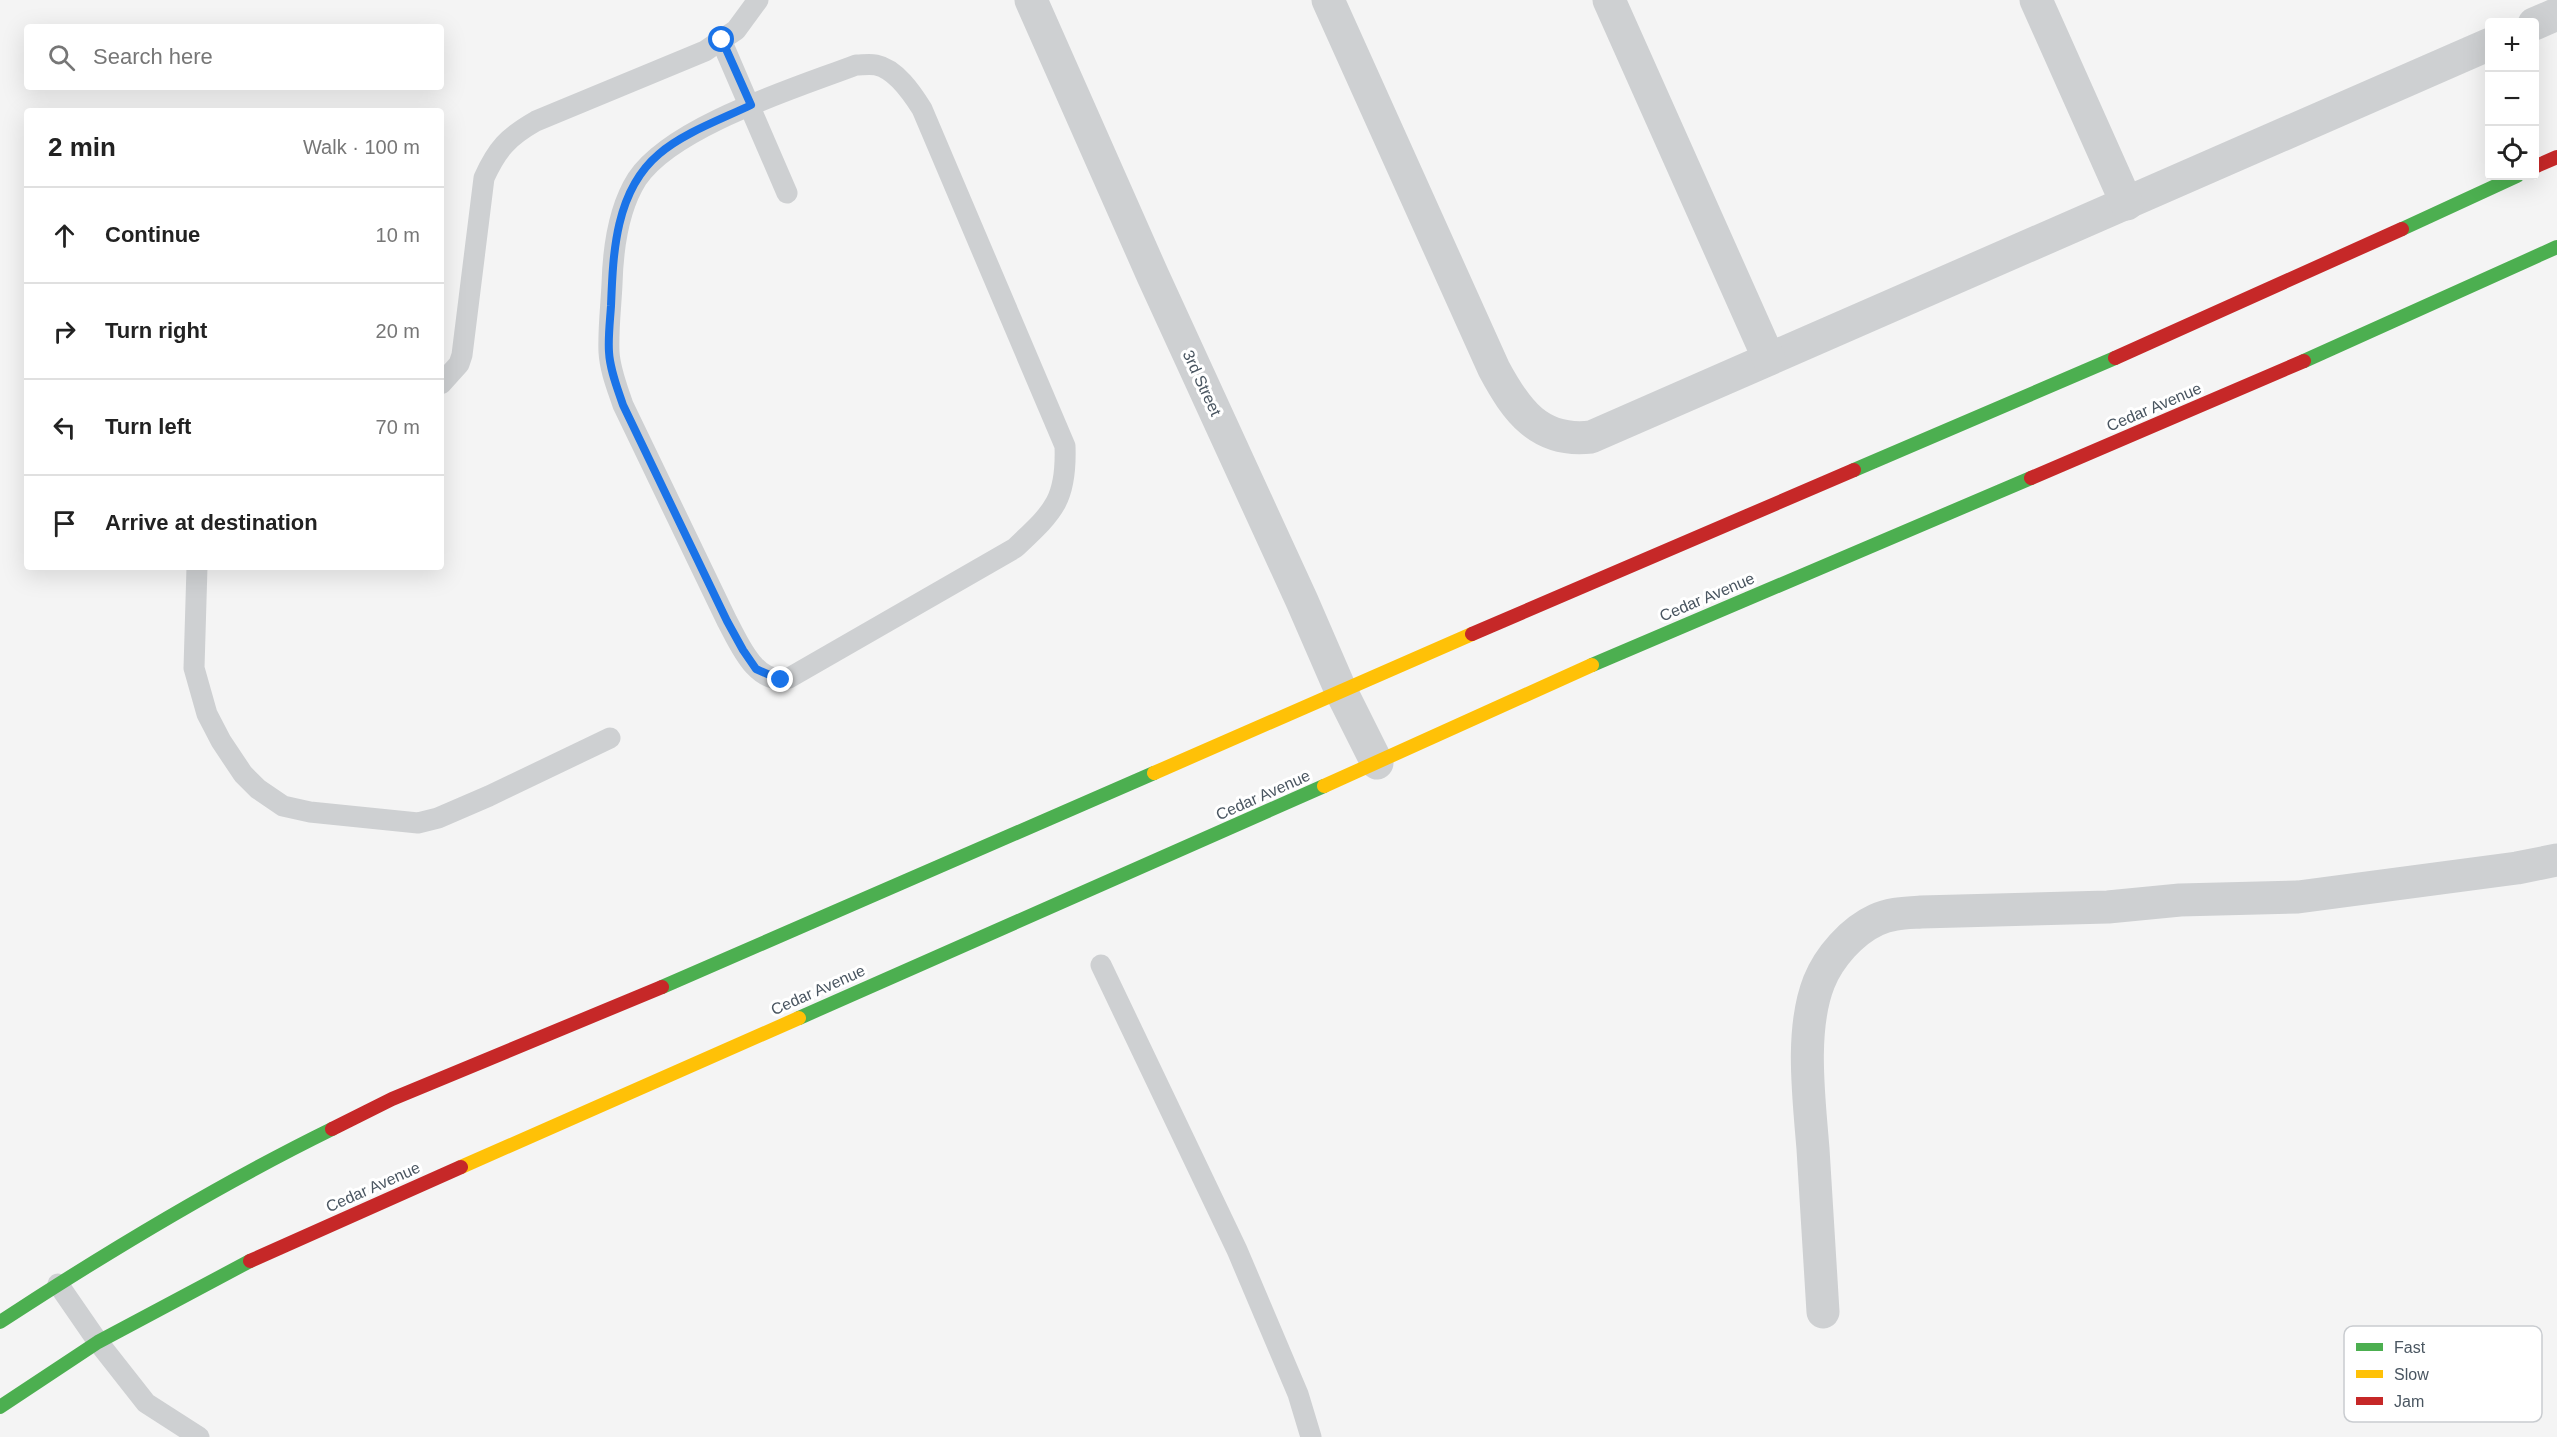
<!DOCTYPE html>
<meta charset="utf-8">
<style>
:root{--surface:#fff;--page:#f6f6f6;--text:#222;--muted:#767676;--line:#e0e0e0}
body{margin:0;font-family:Helvetica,sans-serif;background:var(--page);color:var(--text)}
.controls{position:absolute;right:18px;top:18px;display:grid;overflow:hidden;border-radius:6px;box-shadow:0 6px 24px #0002}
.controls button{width:54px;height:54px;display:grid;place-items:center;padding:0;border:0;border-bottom:2px solid var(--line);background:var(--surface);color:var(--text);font:30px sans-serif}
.stop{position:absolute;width:18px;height:18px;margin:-14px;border:4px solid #1a73e8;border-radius:50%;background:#fff}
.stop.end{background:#1a73e8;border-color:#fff;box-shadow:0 2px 6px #0008}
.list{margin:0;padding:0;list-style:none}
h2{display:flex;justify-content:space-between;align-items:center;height:78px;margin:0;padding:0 24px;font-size:26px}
h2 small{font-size:20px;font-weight:400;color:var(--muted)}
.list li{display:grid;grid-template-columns:39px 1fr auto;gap:18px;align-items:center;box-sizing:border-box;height:96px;padding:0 24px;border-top:2px solid var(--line)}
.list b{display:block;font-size:22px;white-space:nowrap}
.list em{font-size:20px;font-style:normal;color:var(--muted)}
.icon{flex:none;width:33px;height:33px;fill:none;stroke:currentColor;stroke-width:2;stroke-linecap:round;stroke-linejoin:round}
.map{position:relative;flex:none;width:2557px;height:1437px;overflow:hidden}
.search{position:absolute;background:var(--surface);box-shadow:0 6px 24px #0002;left:24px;top:24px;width:420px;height:66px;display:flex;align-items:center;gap:15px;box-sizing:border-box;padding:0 21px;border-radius:6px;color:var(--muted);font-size:22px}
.panel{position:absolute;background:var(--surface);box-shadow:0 6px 24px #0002;left:24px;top:108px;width:420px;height:462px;border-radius:6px}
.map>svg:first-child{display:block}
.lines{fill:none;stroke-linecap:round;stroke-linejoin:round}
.lane{stroke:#ced0d2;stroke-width:21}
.street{stroke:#ced0d2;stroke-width:33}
.fast{stroke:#4caf50;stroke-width:14}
.slow{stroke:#ffc107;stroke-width:14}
.jam{stroke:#c62828;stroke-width:14}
.route{stroke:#1a73e8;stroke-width:8}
.labels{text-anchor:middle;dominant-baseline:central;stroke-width:6;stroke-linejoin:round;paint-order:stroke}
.street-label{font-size:16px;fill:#4a5661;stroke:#fff}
.key{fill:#fff;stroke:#c9ccd0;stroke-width:1.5}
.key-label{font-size:16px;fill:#4a5661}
</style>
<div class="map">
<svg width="2557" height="1437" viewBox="0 0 2557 1437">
<rect width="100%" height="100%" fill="#f4f4f4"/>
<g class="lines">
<!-- lane -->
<g class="lane">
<path d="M 721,40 L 787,193"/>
<path d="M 856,65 C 862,65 870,64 876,65 C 896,69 912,93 922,109 L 1065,446 C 1067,501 1053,512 1015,548 L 789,678 C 756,686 740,645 727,621 L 623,405 C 617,387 610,370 609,352 C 608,330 611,306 612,284 C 613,249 618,209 637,179 C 672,126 796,88 856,65 Z"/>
<path d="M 441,384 L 459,364 L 462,355 L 484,178 C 497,149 508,137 536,121 L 705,51 L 736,30 L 758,0"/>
<path d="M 197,567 L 194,668 L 207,714 L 221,741 L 243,774 L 258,789 L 283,806 L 310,812 L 418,823 L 438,818 L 489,796 L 610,738"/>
<path d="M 1101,965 L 1237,1250 L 1298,1394 L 1311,1437"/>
<path d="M 58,1284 L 98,1342 L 146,1403 L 199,1437"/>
</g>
<!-- street -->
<g class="street">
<path d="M 1031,0 L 1153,276 L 1302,601 L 1341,691 L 1377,763"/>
<path d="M 1328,0 L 1494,369 C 1516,410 1539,443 1591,437 L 2490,44"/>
<path d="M 1609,0 L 1769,359"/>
<path d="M 2036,0 L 2127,204"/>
<path d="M 2534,24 L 2557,14"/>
<path d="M 1823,1312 C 1820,1258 1816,1203 1813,1149 C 1809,1098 1800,1030 1819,982 C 1829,957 1852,931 1876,920 C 1890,913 1906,913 1921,912 L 2108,907 L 2180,900 L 2298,897 L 2517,868 L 2557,860"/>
</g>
<!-- fast -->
<g class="fast">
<path d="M 2402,229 L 2517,176"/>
<path d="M 2304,361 L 2557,247"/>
<path d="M 1854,470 L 2115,358"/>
<path d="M 1592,665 L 2031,478"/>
<path d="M 662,987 L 1154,773"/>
<path d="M 799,1018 L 1324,786"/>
<path d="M 0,1322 C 107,1252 218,1185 332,1129"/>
<path d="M 0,1407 L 98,1342 L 250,1261"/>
</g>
<!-- slow -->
<g class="slow">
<path d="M 1154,773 L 1472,634"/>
<path d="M 1324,786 L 1592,665"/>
<path d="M 461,1167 L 799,1018"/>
</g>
<!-- jam -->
<g class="jam">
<path d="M 2534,167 L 2557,157"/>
<path d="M 2115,358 L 2402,229"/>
<path d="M 2031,478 L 2304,361"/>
<path d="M 1472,634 L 1854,470"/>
<path d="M 332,1129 L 392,1099 L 662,987"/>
<path d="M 250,1261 L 461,1167"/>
</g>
</g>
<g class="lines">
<!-- route -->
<path class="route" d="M 722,40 L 751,105 C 722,119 683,133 659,154 C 615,191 613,254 611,306 C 610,321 608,337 609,352 C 610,370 617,387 623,405 L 727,621 L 743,650 L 756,669 L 781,680"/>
</g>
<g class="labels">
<!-- street labels -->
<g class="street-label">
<text transform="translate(1202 383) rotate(65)">3rd Street</text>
<text transform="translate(2154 407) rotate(-23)">Cedar Avenue</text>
<text transform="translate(1707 597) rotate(-23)">Cedar Avenue</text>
<text transform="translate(1263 795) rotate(-24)">Cedar Avenue</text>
<text transform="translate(818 990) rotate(-24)">Cedar Avenue</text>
<text transform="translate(373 1187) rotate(-24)">Cedar Avenue</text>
</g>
</g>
<!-- legend -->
<rect x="2344" y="1326" width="198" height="96" rx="9" class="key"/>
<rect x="2356" y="1343" width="27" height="8" fill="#4caf50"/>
<rect x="2356" y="1370" width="27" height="8" fill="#ffc107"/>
<rect x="2356" y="1397" width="27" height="8" fill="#c62828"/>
<g class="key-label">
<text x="2394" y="1353">Fast</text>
<text x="2394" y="1380">Slow</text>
<text x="2394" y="1407">Jam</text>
</g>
</svg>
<div class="controls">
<button>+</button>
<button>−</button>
<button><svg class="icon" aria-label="locate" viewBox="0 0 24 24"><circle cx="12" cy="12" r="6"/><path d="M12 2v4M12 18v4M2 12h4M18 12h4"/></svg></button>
</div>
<div class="stop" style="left:722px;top:40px"></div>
<div class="stop end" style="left:781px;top:680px"></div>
<div class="search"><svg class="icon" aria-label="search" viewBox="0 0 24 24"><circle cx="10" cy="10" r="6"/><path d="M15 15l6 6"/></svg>Search here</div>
<section class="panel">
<h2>2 min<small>Walk · 100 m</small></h2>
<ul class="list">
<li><svg class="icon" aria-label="ahead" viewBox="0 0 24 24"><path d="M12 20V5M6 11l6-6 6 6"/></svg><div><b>Continue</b></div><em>10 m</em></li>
<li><svg class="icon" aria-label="right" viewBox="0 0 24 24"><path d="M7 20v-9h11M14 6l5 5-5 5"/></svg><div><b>Turn right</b></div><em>20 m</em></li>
<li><svg class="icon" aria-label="left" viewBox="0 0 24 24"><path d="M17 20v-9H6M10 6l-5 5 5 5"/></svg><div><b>Turn left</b></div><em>70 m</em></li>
<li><svg class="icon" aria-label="arrive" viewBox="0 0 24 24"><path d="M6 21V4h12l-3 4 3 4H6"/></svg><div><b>Arrive at destination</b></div></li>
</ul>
</section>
</div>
